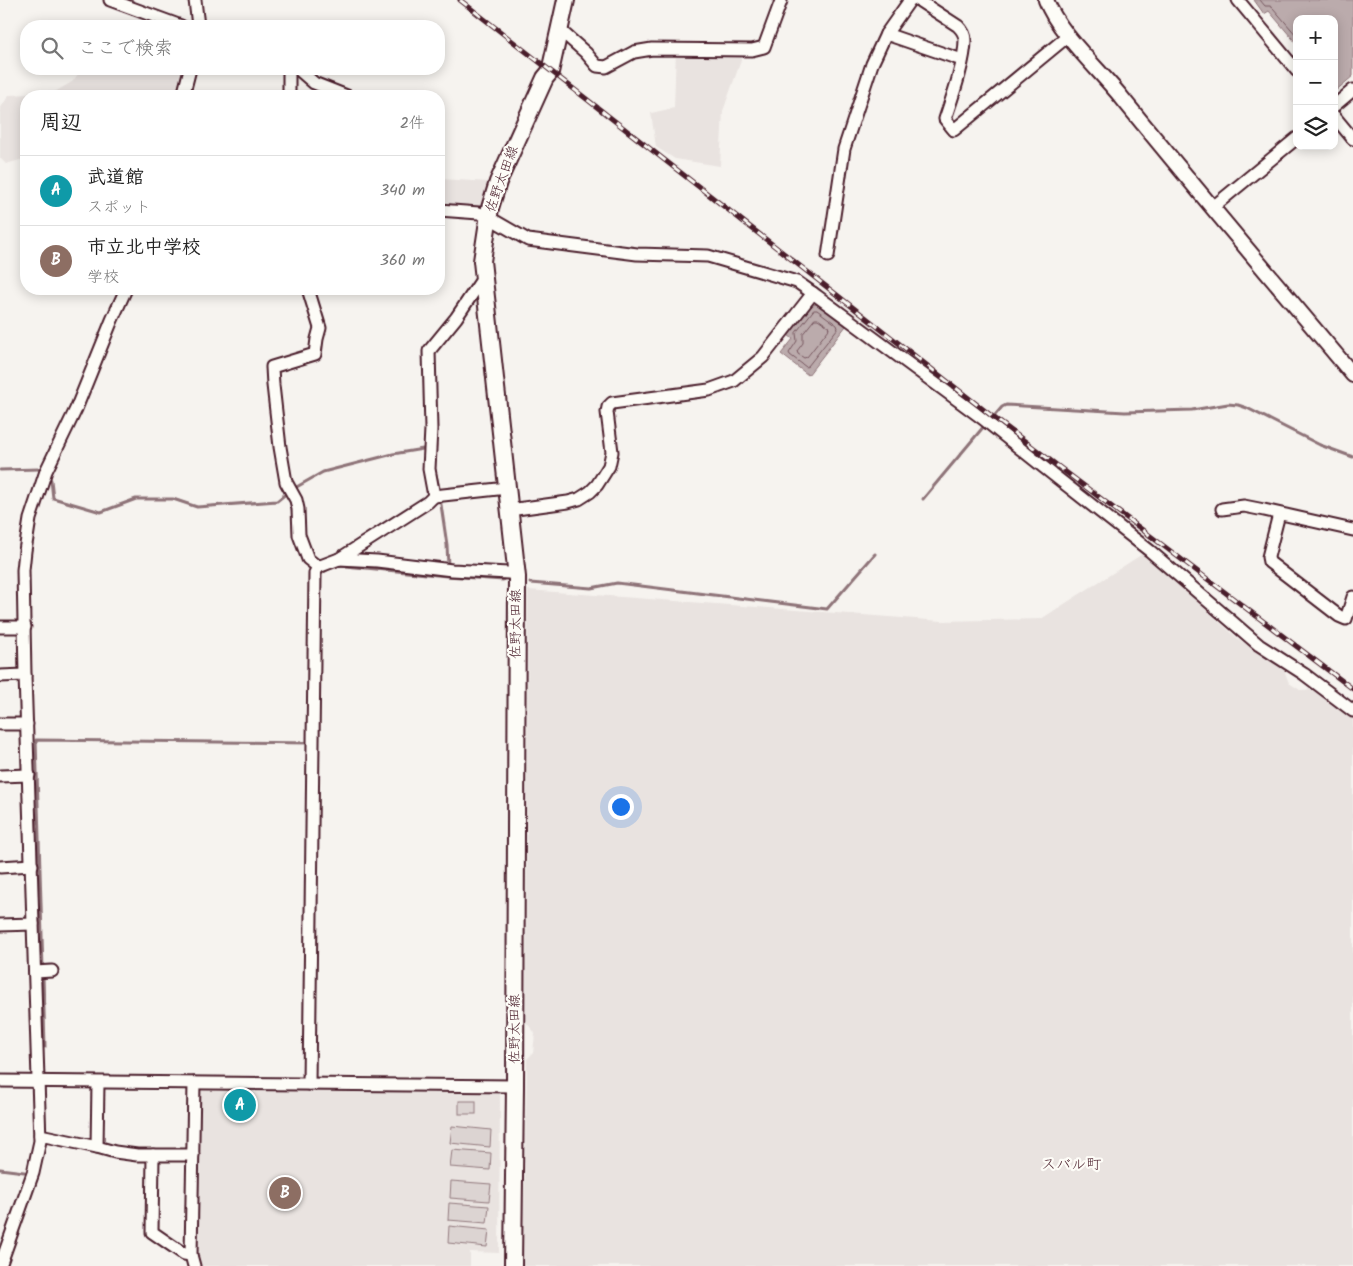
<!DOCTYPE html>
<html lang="ja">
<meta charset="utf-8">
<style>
:root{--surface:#fff;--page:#f2f2f2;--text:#222;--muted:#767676;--line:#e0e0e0;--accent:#1a73e8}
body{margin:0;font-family:Kalam,"Klee One",sans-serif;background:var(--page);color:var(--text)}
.controls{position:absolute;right:15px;top:15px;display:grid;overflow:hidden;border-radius:10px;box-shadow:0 2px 12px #0003}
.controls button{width:45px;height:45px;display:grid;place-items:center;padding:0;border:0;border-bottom:1px solid var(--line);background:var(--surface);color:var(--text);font:25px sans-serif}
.you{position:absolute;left:620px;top:806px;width:18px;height:18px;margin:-12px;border:4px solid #fff;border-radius:50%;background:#1a73e8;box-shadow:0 0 0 8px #1a73e833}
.badge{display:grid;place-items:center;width:32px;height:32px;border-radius:50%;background:var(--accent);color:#fff;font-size:16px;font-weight:700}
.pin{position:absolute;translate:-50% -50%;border:2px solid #fff;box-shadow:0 1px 5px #0006}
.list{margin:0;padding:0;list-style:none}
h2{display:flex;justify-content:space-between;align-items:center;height:65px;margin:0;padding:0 20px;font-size:21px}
h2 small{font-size:16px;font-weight:400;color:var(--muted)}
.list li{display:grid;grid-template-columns:32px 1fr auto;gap:15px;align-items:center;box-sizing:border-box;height:70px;padding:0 20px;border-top:1px solid var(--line)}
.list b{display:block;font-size:19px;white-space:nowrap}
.list p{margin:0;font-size:16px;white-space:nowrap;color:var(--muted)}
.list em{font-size:16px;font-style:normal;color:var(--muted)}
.icon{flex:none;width:28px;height:28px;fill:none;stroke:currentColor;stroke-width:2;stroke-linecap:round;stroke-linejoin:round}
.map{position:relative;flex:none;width:1353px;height:1266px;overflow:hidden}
.search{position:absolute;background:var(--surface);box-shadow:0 2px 12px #0003;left:20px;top:20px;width:425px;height:55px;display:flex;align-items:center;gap:12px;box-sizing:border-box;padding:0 18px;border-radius:20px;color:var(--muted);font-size:19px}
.panel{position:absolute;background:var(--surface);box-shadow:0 2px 12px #0003;left:20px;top:90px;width:425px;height:205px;border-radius:20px}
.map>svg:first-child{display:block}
.built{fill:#e9e3e0}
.green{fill:#dcd4d2;stroke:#937a7e}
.water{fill:#bbabac;stroke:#8e7378}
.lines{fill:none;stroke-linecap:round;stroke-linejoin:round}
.shore{stroke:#77575f;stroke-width:1}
.stream{stroke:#8e7378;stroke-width:3}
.minor-casing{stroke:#4a1f2b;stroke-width:15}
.tertiary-casing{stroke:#4a1f2b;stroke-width:18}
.secondary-casing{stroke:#4a1f2b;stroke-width:20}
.minor{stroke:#fdfcf7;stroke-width:11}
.tertiary{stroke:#fdfcf7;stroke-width:14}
.secondary{stroke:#fdfcf7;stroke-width:16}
.rail-casing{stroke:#4a1f2b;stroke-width:5}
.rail{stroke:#fdfcf7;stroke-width:3;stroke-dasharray:9;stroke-linecap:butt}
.labels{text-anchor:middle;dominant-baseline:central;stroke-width:4.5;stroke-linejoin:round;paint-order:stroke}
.street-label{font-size:14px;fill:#4a1f2b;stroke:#fdfcf7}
.neighbourhood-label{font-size:15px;fill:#4a1f2b;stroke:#fdfcf7}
</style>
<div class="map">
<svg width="1353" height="1266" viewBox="0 0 1353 1266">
<rect width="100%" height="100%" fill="#f6f3ef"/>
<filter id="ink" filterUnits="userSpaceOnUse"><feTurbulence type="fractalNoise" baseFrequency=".02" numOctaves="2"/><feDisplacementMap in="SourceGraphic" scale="10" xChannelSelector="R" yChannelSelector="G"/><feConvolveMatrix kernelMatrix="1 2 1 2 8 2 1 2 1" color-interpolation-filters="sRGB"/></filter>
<g filter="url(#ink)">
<!-- built -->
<g class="built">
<path d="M 676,49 L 744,52 L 723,111 L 720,166 L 675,159 L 656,147 L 651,113 L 674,108 Z"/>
<path d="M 82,69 L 183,69 L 176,96 L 26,96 L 26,160 L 20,160 L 6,164 L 0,158 L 0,109 L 9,95 L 53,93 L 72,82 Z"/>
<path d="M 441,179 L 490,182 L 480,209 L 439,207 Z"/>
<path d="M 1144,553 L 1237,638 L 1284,670 L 1289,683 L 1300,690 L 1316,689 L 1353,718 L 1353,1266 L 523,1266 L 527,1059 L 533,1053 L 535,1033 L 526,1022 L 528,590 L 942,621 L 1041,619 Z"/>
<path d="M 198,1090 L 500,1093 L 499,1253 L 470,1252 L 470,1266 L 199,1266 L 196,1261 Z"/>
</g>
<!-- green -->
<g class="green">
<rect x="459" y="1101" width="17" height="13"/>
<path d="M 452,1126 L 491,1130 L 490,1147 L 450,1143 Z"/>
<path d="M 452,1150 L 491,1153 L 490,1170 L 450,1167 Z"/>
<path d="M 451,1181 L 491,1184 L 489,1201 L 450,1198 Z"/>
<path d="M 449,1203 L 489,1206 L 487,1223 L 448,1220 Z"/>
<path d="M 449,1226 L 489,1230 L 487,1247 L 448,1243 Z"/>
</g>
<!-- water -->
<g class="water">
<path d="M 1254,0 L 1353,0 L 1353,76 L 1334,92 L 1334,19 L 1297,19 L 1297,44 L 1269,11 L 1264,14 Z"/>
<path d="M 818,304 L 846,326 L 808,375 L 781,354 L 793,339 L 788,335 L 812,305 Z"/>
</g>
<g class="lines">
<!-- shore -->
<g class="shore">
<path d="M 1260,0 L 1265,6 L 1270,6 L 1273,8 L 1297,36"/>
<path d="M 814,310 L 817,310 L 837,325 L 838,328 L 808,366 L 806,367 L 790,355 L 789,353 L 797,341 L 796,333 Z"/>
<path d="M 815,319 L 818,319 L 828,326 L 829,329 L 807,357 L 804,358 L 798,354 L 797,351 L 803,343 L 803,334 Z"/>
</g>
<!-- stream -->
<g class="stream">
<path d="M 990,421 L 1002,407 L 1006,405 L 1125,412 L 1192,410 L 1228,404 L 1238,405 L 1247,408 L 1320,445 L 1353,457"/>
<path d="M 434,466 L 440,492"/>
<path d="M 0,470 L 40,469"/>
<path d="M 48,477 L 51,480 L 53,498 L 101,512 L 136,499 L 173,499 L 197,507 L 277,501 L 288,492"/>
<path d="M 293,489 L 323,472 L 393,454 L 423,449"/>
<path d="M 440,498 L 447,545 L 448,566"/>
<path d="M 923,499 L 985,425"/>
<path d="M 319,577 L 319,575 L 335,565 L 447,576 L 503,580"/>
<path d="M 530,583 L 591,588 L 617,583 L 827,609 L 875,554"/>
<path d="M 43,969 L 36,740 L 311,743"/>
<path d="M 43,975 L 45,1047"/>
<path d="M 0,1169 L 32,1173"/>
</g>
<!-- minor casing -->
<g class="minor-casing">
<g id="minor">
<path d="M 110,0 L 181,26"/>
<path d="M 195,0 L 198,26"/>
<path d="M 918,0 L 958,26 C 962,30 965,35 965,40 C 965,62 952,98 945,119 L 954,130 L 1068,36"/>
<path d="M 1238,0 L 1297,71"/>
<path d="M 560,30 L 586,53 L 597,66 L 606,67 L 634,52 L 652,49 L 752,50 L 764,47 L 781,1"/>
<path d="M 886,34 L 962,60"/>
<path d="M 298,69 L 314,83 L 347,96"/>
<path d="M 183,96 L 190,69"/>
<path d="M 289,96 L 289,69"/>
<path d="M 1334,106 L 1353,90"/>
<path d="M 1334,116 L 1353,139"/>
<path d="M 1213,207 L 1297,138"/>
<path d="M 439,210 L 479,213 L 488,217 L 528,240 L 637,254 L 708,256 L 797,282 L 817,296 L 982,418 L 1037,462 L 1150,551 L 1259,645 L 1304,674 L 1353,711"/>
<path d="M 828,256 L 844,149 L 872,64 L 886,34 L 910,0"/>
<path d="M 308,289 L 320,328 L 317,339 L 315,354 L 272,367 L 273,385 L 280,447 L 286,482 L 296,500 L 298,509 L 299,535 L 308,559 L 318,567"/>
<path d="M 434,496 L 507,488"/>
<path d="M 1222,509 L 1244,506 L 1264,510 L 1353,530"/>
<path d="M 509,510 L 568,502 L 579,499 L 590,492 L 597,485 L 604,474 L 609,466 L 612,452 L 607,412 L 608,407 L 612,403 L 709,390 L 734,381 L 763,357 L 813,293"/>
<path d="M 1279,514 L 1268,557 L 1269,562 L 1339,616 L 1346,619 L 1353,597"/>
<path d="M 339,559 L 377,561 L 452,570 L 508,573 L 517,575"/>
<path d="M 0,627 L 25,627"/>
<path d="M 0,676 L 25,675"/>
<path d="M 0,724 L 27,724"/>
<path d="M 0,776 L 29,775"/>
<path d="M 0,867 L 32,865"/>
<path d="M 0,925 L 33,924"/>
<path d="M 35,972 L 52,971"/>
<path d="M 0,1081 L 515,1086"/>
<path d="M 194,1083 L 191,1255 L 194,1266"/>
<path d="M 309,1084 L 315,573 L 318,567 L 339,559 L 428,502 L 434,496 L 429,469 L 431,429 L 429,351 L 456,318 L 483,278"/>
<path d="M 40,1135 L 97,1147 L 115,1152 L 137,1155 L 193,1155"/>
<path d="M 97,1147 L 98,1083"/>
<path d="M 153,1155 L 152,1232 L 184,1254 L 191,1255"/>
<path d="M 0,1266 L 33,1173 L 40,1141 L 25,675 L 23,570 L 25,551 L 30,519 L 46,471 L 76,409 L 112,320 L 126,289"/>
</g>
</g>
<!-- tertiary casing -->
<g class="tertiary-casing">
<path id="tertiary" d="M 1046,0 C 1059,34 1099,69 1122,98 C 1198,192 1276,283 1353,375"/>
</g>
<!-- secondary casing -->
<g class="secondary-casing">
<path id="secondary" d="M 513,1266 L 515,1086 L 517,577 L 482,261 L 490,208 L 498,182 L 545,78 L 550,72 L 566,0"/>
</g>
<!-- minor -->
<use href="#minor" class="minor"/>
<!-- tertiary -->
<use href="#tertiary" class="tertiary"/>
<!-- secondary -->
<use href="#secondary" class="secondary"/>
<!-- rail casing -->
<g class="rail-casing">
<path id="rail" d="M 460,0 L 993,417 L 1353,689"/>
</g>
<!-- rail -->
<use href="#rail" class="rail"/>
</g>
</g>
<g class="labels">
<!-- street labels -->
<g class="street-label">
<text transform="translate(502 179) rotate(-70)">佐野太田線</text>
<text transform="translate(516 624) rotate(-90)">佐野太田線</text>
<text transform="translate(515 1029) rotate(-90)">佐野太田線</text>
</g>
<!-- neighbourhood labels -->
<g class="neighbourhood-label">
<text x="1071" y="1165">スバル町</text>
</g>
</g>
</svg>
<div class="controls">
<button>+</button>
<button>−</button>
<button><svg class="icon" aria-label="layers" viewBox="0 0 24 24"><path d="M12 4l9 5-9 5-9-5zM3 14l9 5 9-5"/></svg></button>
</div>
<div class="you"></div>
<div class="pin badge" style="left:240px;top:1105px;background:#0f9aa8">A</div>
<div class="pin badge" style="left:285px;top:1193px;background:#8d6e63">B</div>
<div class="search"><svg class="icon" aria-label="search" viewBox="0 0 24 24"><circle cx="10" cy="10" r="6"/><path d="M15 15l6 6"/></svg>ここで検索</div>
<section class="panel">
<h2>周辺<small>2件</small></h2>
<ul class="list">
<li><span class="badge" style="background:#0f9aa8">A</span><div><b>武道館</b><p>スポット</p></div><em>340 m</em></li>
<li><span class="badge" style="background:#8d6e63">B</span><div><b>市立北中学校</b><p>学校</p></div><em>360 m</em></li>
</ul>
</section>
</div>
